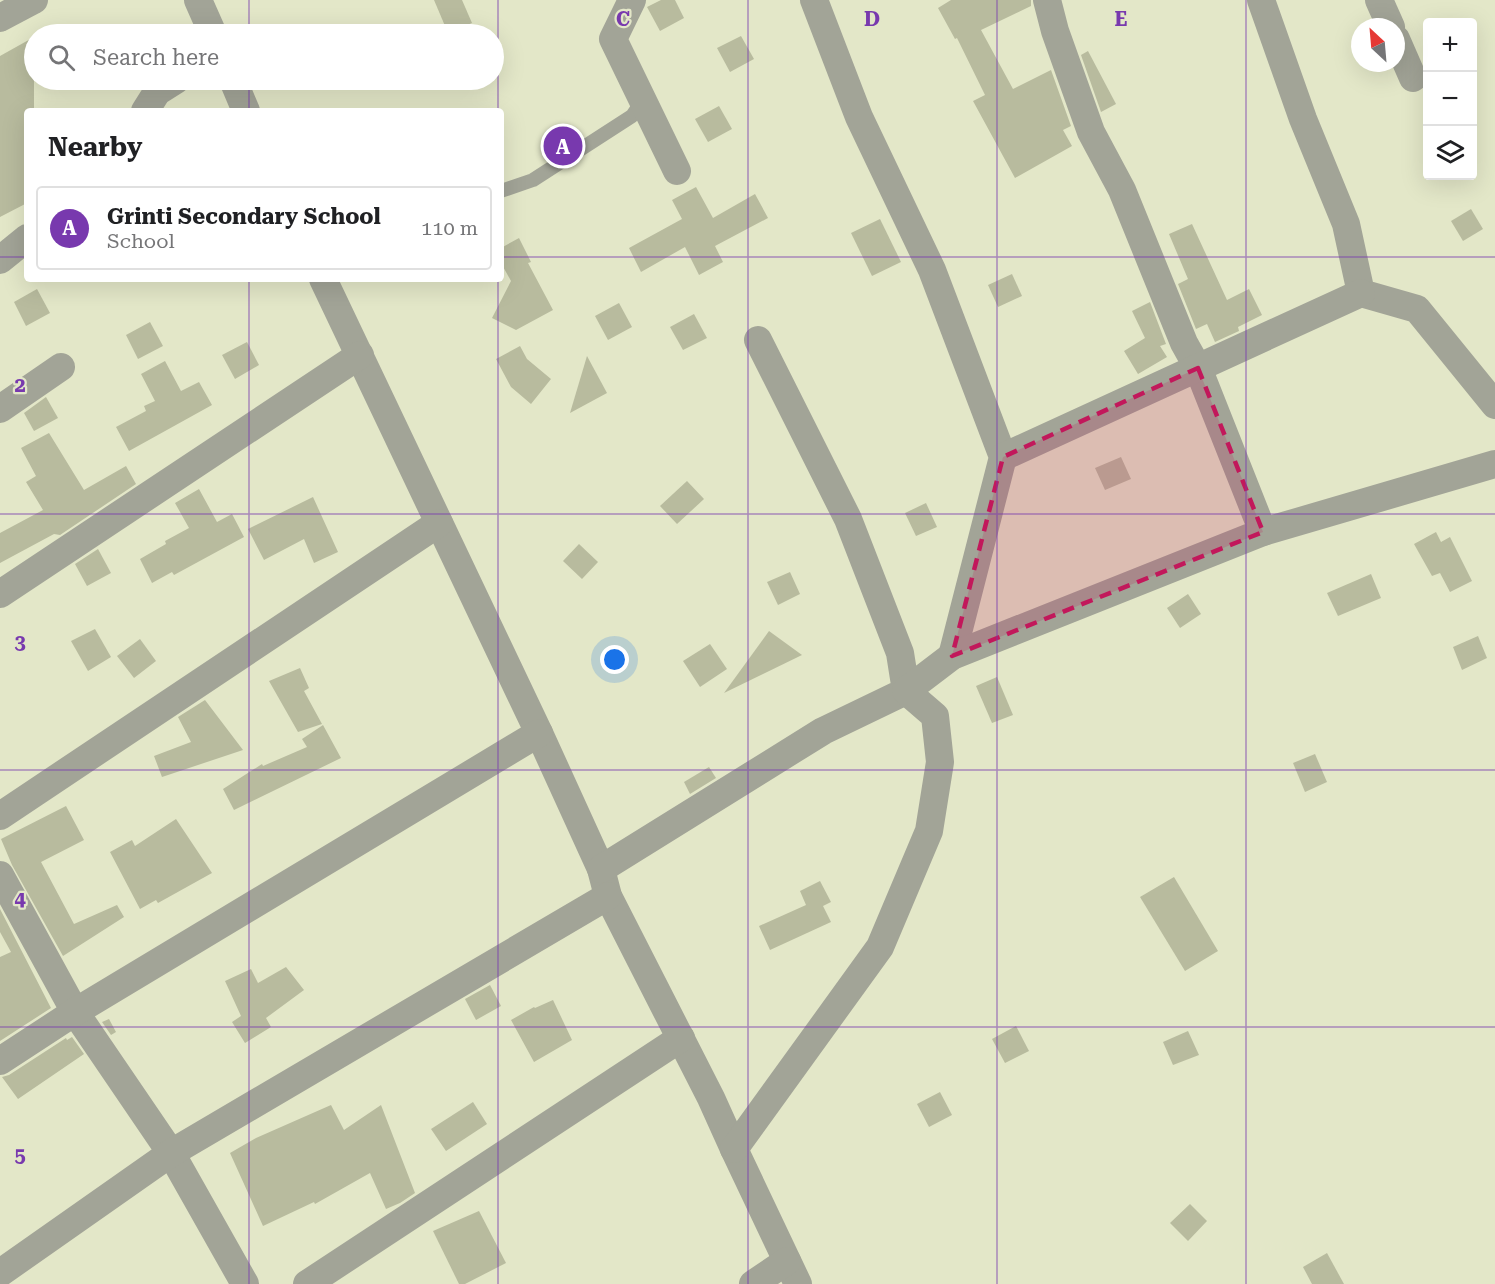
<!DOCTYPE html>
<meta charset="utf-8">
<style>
:root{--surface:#fff;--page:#f2f2f2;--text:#202124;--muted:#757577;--line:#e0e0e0;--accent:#7839ae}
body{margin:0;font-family:"Roboto Serif",serif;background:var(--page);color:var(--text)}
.controls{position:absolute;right:18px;top:18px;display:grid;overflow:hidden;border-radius:6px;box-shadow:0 6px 24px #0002}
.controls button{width:54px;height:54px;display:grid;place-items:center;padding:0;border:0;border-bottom:2px solid var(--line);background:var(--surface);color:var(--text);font:30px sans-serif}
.compass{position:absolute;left:1351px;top:18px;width:54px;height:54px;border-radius:50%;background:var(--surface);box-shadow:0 6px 24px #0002;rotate:334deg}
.you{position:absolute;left:615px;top:660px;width:21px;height:21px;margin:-15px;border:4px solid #fff;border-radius:50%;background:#1a73e8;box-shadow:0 0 0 9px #1a73e833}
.badge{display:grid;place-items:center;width:39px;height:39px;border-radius:50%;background:var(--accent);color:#fff;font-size:20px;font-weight:700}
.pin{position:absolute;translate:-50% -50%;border:3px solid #fff;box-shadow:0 2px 6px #0006}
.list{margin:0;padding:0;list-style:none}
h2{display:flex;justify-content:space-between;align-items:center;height:78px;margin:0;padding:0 24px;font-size:26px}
h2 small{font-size:20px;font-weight:400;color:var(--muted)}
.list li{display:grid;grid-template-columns:39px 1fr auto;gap:18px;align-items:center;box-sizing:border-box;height:84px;margin:0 12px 12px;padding:0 12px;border:2px solid var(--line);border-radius:6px}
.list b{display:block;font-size:22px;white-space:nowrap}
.list p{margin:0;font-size:20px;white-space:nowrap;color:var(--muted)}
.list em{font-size:20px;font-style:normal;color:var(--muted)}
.icon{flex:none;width:33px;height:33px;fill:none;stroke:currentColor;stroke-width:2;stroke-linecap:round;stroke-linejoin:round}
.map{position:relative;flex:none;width:1495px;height:1284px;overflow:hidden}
.search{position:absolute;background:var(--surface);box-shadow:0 6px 24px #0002;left:24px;top:24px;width:480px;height:66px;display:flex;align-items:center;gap:15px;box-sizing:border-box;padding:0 21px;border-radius:33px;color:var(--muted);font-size:22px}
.panel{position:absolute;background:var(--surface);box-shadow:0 6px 24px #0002;left:24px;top:108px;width:480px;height:174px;border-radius:6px}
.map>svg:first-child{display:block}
.building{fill:#b8bb9e}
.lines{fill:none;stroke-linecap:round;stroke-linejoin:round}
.lane{stroke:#a2a497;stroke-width:14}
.street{stroke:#a2a497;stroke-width:28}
.marked{fill:#c2185b;fill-opacity:0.2;stroke:#c2185b;stroke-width:4.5;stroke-dasharray:12 8;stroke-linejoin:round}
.grid{fill:none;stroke:#7839ae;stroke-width:1.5;stroke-opacity:0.55}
.grid-label{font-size:20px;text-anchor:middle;font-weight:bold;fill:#7839ae;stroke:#e3e7c8;stroke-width:4.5;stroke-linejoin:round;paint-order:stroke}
</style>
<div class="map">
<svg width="1495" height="1284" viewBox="0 0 1495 1284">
<rect width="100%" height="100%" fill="#e3e7c8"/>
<!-- building -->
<g class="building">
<path d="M 434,0 L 462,0 L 472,23 L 448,33 Z"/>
<path d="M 661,0 L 675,0 L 684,18 L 660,31 L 647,7 Z"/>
<path d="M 951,0 L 1031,0 L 1031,6 L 981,30 L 1013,89 L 1051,70 L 1071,126 L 1063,130 L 1072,146 L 1015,178 L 973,101 L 985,95 L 957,38 L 955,39 L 938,8 Z"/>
<path d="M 741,36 L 754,59 L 730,72 L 717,48 Z"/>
<path d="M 34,37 L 34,111 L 27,111 L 27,203 L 0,217 L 0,56 Z"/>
<path d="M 1088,51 L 1116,104 L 1101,112 L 1081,55 Z"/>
<path d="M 719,106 L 732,129 L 708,142 L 695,119 Z"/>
<path d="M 696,187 L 713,218 L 755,194 L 768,218 L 715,246 L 723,262 L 699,275 L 685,247 L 641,272 L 629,248 L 682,219 L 672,200 Z"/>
<path d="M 1471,209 L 1483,229 L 1463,241 L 1451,221 Z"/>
<path d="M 880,219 L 901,262 L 872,276 L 851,233 Z"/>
<path d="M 1192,224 L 1227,300 L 1249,289 L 1262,315 L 1238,327 L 1239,331 L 1215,342 L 1207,324 L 1196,329 L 1178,284 L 1188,279 L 1169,234 Z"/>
<path d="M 519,238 L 531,262 L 528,263 L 553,310 L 516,330 L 492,318 L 511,281 L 501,263 L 501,248 Z"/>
<path d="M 1012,274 L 1022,296 L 998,307 L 988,285 Z"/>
<path d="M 37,289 L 50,313 L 26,326 L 14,302 Z"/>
<path d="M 1150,302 L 1166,344 L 1160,346 L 1167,357 L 1138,374 L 1124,351 L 1145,338 L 1132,311 Z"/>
<path d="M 619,303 L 632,327 L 608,340 L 595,316 Z"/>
<path d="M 694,314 L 707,338 L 683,350 L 670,327 Z"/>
<path d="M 150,322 L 163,346 L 138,359 L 126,335 Z"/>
<path d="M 247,342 L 259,365 L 235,379 L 222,355 Z"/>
<path d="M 520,346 L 527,359 L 551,379 L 531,404 L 511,387 L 496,359 Z"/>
<path d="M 587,356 L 607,393 L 570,413 Z"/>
<path d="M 165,361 L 181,391 L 199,382 L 212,405 L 129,451 L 116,427 L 146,411 L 144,406 L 155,401 L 141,374 Z"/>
<path d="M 46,397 L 58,418 L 34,431 L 24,413 Z"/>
<path d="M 49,433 L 84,490 L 126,466 L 136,484 L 60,535 L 54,534 L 0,563 L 0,533 L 43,510 L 26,482 L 36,476 L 21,448 Z"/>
<path d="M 1121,457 L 1131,479 L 1105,490 L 1095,468 Z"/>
<path d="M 687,481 L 704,499 L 677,524 L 660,506 Z"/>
<path d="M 199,489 L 217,522 L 232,514 L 244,537 L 174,575 L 172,572 L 152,583 L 140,559 L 166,544 L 165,541 L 189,528 L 175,503 Z"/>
<path d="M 313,497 L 338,552 L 314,563 L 304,539 L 264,560 L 248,529 Z"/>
<path d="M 926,503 L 937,527 L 916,536 L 905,513 Z"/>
<path d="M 1436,532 L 1441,542 L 1450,537 L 1472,581 L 1450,592 L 1440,573 L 1432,576 L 1414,544 Z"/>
<path d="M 579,544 L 598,562 L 582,579 L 563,561 Z"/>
<path d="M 98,549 L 111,573 L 87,586 L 75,564 Z"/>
<path d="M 790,572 L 800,594 L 778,605 L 767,582 Z"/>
<path d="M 1371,574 L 1381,598 L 1338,616 L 1327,593 Z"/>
<path d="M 1188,594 L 1201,614 L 1180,628 L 1167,608 Z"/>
<path d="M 95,629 L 111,657 L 88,671 L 71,641 Z"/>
<path d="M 769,631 L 802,655 L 724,693 Z"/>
<path d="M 1478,636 L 1487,658 L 1462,670 L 1453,647 Z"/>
<path d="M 140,639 L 156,661 L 134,678 L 117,656 Z"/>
<path d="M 710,644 L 727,669 L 700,687 L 683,661 Z"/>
<path d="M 300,668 L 309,688 L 304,691 L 322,724 L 298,732 L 269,681 Z"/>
<path d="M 997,677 L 1013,715 L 992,723 L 976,686 Z"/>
<path d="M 205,700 L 243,750 L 162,777 L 154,756 L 191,742 L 178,717 Z"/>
<path d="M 323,725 L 341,758 L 234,810 L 223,789 L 262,764 L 263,766 L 307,747 L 302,739 Z"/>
<path d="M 1315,754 L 1327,782 L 1305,792 L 1293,763 Z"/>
<path d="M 709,767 L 716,778 L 690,794 L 684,782 Z"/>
<path d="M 66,806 L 84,840 L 41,862 L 74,924 L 117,905 L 124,917 L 63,956 L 12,865 L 1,839 Z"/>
<path d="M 176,819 L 212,873 L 158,903 L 156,900 L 140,909 L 110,852 L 132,840 L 135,846 Z"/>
<path d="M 1174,877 L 1218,951 L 1185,971 L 1140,897 Z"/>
<path d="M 820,881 L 831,902 L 823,906 L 831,922 L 770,950 L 759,926 L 806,905 L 800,891 Z"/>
<path d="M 0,909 L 51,1008 L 0,1041 L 0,957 L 11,952 L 0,932 Z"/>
<path d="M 286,967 L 304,990 L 266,1018 L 271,1027 L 245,1043 L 232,1022 L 241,1016 L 225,981 L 251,969 L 258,983 Z"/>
<path d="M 490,985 L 501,1006 L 476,1020 L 465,999 Z"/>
<path d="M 553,1000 L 572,1040 L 534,1062 L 511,1020 L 534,1007 L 535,1008 Z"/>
<path d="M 109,1019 L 116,1032 L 111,1035 L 102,1022 Z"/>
<path d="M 1016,1026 L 1029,1051 L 1005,1063 L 992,1039 Z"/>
<path d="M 1188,1031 L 1199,1055 L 1173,1065 L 1163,1042 Z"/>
<path d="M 72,1037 L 84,1054 L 18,1099 L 2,1077 L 9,1075 L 66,1038 L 67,1040 Z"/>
<path d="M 940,1092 L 952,1115 L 929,1127 L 917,1104 Z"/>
<path d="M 473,1102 L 487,1124 L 446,1151 L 431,1129 Z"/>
<path d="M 331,1105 L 344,1130 L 381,1105 L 415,1193 L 400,1203 L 386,1209 L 370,1173 L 315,1204 L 314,1202 L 263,1226 L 230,1153 L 256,1138 Z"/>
<path d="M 1190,1204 L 1207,1221 L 1188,1241 L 1170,1223 Z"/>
<path d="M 479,1211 L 506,1263 L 465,1284 L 459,1284 L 433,1231 Z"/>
<path d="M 1327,1253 L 1344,1284 L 1312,1284 L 1303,1267 Z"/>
</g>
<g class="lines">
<!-- lane -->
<path class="lane" d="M 501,191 L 533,180 L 632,116 L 643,100"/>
<!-- street -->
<g class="street">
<path d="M 198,0 L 213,34"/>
<path d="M 632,0 L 613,39 L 677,171"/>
<path d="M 814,0 L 859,117 L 932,270 L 1003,457 L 952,656"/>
<path d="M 1047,0 L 1055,31 L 1091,132 L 1122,190 L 1184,343 L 1198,368 L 1263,532"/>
<path d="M 1261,0 L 1303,119 L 1346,224 L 1361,293 L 1417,309 L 1495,405"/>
<path d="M 1379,0 L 1391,27"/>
<path d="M 0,18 L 34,0"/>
<path d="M 1396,39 L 1413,78"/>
<path d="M 233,80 L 246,111"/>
<path d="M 145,111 L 157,92 L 176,80"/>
<path d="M 0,260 L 27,238"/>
<path d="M 323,279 L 539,733 L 601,869 L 608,896 L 711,1098 L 734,1149 L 798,1284"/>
<path d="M 0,409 L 61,367"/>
<path d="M 1003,457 L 1361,293"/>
<path d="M 0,594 L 360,355"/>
<path d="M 0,816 L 439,523"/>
<path d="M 601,869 L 823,731 L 906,691 L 900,653 L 848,519 L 758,340"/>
<path d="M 0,875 L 75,1012 L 171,1153 L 245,1284"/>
<path d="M 0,1061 L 75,1012 L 539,733"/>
<path d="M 734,1149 L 880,947 L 929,831 L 940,762 L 935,716 L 906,691 L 952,656 L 1263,532 L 1495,464"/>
<path d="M 0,1273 L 171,1153 L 608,896"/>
<path d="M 307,1284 L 681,1038"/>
<path d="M 753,1284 L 787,1261"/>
</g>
</g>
<!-- marked area -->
<path class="marked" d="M 1198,368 L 1263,532 L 952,656 L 1003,457 Z"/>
<!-- grid -->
<path class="grid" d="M 249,0 L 249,34M 498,0 L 498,111M 748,0 L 748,1284M 997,0 L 997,1284M 1246,0 L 1246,1284M 249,80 L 249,111M 0,257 L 27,257M 501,257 L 1495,257M 249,279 L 249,1284M 498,279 L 498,1284M 0,514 L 1495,514M 0,770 L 1495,770M 0,1027 L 1495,1027"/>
<g class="grid-label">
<text x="623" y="26">C</text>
<text x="872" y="26">D</text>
<text x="1121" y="26">E</text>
<text x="20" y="392">2</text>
<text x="20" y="649">3</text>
<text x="20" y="906">4</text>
<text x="20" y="1162">5</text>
</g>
</svg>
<div class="controls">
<button>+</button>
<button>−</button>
<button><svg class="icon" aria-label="layers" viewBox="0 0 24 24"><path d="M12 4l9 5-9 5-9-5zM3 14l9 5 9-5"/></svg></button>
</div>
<svg class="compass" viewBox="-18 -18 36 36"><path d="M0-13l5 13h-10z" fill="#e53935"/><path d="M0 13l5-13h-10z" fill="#757577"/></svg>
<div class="you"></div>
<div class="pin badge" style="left:563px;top:146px">A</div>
<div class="search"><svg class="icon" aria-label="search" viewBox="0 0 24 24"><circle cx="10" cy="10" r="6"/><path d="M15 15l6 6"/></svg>Search here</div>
<section class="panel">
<h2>Nearby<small></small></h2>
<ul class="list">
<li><span class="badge">A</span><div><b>Grinti Secondary School</b><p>School</p></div><em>110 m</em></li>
</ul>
</section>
</div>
